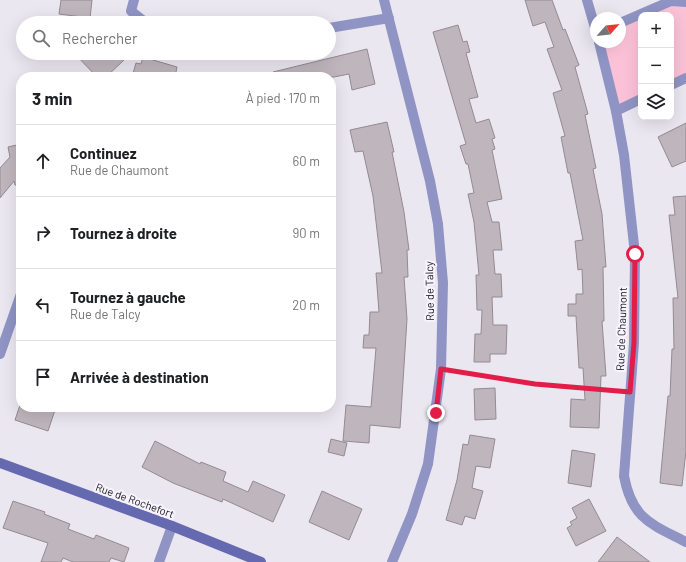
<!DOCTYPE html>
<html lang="fr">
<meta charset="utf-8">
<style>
:root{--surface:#fff;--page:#f6f6f6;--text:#202124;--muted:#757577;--line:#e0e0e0}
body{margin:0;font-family:Barlow,sans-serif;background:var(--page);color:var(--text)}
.controls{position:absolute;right:12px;top:12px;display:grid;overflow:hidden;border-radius:8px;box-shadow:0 4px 16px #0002}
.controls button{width:36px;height:36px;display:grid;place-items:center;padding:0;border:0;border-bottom:1px solid var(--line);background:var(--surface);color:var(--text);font:20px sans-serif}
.compass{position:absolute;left:590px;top:12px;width:36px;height:36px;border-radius:50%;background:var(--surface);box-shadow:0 4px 16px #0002;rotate:63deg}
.stop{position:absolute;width:12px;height:12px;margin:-9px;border:3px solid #e11d48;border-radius:50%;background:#fff}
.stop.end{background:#e11d48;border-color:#fff;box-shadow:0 1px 4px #0008}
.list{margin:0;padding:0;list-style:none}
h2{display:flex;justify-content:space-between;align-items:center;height:52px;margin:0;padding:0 16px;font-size:17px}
h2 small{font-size:13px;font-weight:400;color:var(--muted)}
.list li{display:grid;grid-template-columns:26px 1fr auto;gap:12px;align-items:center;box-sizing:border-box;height:72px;padding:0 16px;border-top:1px solid var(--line)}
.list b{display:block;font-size:15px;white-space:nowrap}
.list p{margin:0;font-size:13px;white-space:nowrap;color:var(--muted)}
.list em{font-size:13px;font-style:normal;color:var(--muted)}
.icon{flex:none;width:22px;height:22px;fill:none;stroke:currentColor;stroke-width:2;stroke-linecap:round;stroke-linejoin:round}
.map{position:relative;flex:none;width:686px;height:562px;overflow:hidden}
.search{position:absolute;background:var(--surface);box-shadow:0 4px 16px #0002;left:16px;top:16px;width:320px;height:44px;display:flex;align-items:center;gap:10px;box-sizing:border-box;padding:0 14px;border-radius:22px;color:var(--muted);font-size:15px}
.panel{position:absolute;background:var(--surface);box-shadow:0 4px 16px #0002;left:16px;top:72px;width:320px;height:340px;border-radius:16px}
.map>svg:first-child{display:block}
.green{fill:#fbc2d7}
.building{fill:#bfb6bd;stroke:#938a92}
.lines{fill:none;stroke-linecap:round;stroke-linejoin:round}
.path{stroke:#848188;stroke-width:2.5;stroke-dasharray:3 2;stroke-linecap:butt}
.street{stroke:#8f94c4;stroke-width:10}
.secondary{stroke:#6569af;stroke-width:10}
.route{stroke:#e11d48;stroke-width:5}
.labels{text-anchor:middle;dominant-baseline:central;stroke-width:4;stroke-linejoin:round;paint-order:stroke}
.street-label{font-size:11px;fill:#161418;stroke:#f8f4fe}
</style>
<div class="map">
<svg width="686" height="562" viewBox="0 0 686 562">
<rect width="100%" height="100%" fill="#ebe7f1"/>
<!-- green -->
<path class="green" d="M 671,1 L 686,2 L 686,78 L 671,85 L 671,15 L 641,15 L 641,99 L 616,111 L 599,42 L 620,42 L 620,23 Z"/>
<!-- building -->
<g class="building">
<path d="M 61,0 L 92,0 L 90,18 L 59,14 Z"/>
<path d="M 525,0 L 552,0 L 563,30 L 565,29 L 579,65 L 575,67 L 588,114 L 585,115 L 596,168 L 593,169 L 602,214 L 606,267 L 603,267 L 604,321 L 602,321 L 606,376 L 601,376 L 599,428 L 570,427 L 571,399 L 585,400 L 583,368 L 579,368 L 576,316 L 568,316 L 568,304 L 576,304 L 576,294 L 583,294 L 582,269 L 578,270 L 575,241 L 583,240 L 570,173 L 568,173 L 561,137 L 565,136 L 553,93 L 562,90 L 547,49 L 554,47 L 545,22 L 533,26 Z"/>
<path d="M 458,25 L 463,42 L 467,41 L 470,52 L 466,53 L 478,97 L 469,99 L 476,123 L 489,119 L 495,138 L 492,139 L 495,149 L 492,150 L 502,199 L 487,202 L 492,222 L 499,222 L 502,250 L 493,250 L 495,274 L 501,274 L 502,297 L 492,297 L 493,325 L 507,325 L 506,354 L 490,354 L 490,362 L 474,362 L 475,334 L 481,334 L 482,310 L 477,310 L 476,275 L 479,275 L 474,222 L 468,194 L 474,193 L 468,164 L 466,164 L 460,146 L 466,144 L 433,32 Z"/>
<path d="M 367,49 L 375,84 L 352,90 L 349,74 L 334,77 L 273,77 L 273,72 Z"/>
<path d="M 74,53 L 119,53 L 125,59 L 106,77 L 97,77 Z"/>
<path d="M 143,57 L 177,67 L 175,77 L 132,77 L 136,63 L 141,64 Z"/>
<path d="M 387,122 L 394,152 L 392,152 L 404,212 L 409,250 L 407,250 L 408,277 L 404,277 L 407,319 L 400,428 L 370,425 L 369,443 L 343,441 L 346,405 L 371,407 L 376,348 L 363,348 L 364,335 L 369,335 L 370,312 L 379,312 L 376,273 L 382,273 L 373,196 L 363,151 L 355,152 L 350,130 Z"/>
<path d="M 686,123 L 686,161 L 672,167 L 658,137 Z"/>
<path d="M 21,144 L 21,185 L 15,185 L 14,181 L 0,198 L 0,168 L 10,157 L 8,147 Z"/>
<path d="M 686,196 L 686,451 L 682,486 L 660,483 L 668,396 L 670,396 L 672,349 L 674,349 L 673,298 L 678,298 L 669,215 L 675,215 L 673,197 Z"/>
<path d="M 495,388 L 496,419 L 475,420 L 474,389 Z"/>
<path d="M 20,405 L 21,407 L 56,407 L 48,431 L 15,420 Z"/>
<path d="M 470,435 L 495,439 L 490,468 L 476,466 L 472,488 L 483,491 L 475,519 L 465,516 L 462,525 L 446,520 L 457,480 L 463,444 L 468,445 Z"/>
<path d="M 331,439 L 347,443 L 344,456 L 328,452 Z"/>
<path d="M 155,441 L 200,464 L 201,462 L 226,472 L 223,481 L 248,492 L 253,481 L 285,495 L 273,522 L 223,499 L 222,502 L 173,483 L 142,467 Z"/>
<path d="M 572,450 L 595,454 L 591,487 L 568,483 Z"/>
<path d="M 322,491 L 362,509 L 349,540 L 309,522 Z"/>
<path d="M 589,499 L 606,531 L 576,546 L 567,528 L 572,525 L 570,522 L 577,518 L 572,508 Z"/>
<path d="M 13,501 L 45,512 L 44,514 L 70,524 L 68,529 L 94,539 L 96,535 L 129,548 L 124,562 L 111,558 L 109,562 L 73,562 L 63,558 L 61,562 L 41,562 L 48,543 L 3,528 Z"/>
<path d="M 617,537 L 650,562 L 598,562 Z"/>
</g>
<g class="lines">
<!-- path -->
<path class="path" d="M 451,371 L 535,384 L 619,391"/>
<!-- street -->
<g class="street">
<path d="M 134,0 L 131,11 L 146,23"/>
<path d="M 384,0 L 430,181 L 438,224 L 443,283 L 441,369 L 428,464 L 412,514 L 392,562"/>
<path d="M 587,0 L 596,31"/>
<path d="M 620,23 L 671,1 L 686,2"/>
<path d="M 329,28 L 389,18"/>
<path d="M 599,42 L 616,111 L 624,155 L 635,254 L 634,343 L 624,476 C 632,519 651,524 686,542"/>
<path d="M 671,85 L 686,78"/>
<path d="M 616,111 L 641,99"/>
<path d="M 0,354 L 21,294"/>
<path d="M 159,562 L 172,526"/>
</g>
<!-- secondary -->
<path class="secondary" d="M 0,463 L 172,526 L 261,562"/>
</g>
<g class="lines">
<!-- route -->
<path class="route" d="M 436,413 L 441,369 L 535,384 L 630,392 L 634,343 L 635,254"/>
</g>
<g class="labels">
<!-- street labels -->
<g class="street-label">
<text transform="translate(429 291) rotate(-91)">Rue de Talcy</text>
<text transform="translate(621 329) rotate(-88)">Rue de Chaumont</text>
<text transform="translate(135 500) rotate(20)">Rue de Rochefort</text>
</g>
</g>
</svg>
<div class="controls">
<button>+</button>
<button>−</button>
<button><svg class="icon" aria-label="layers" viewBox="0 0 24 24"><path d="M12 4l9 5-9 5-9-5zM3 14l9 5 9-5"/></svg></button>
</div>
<svg class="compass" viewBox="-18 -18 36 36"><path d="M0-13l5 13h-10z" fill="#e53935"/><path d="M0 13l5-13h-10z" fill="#757577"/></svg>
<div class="stop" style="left:635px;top:254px"></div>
<div class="stop end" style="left:436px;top:413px"></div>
<div class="search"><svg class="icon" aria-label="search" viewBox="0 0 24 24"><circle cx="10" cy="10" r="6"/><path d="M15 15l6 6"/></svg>Rechercher</div>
<section class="panel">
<h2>3 min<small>À pied · 170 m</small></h2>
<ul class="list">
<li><svg class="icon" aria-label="ahead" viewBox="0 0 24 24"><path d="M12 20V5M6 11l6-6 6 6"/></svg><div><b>Continuez</b><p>Rue de Chaumont</p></div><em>60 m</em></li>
<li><svg class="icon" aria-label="right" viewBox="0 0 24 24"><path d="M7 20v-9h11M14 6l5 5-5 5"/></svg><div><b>Tournez à droite</b></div><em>90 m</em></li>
<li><svg class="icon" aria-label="left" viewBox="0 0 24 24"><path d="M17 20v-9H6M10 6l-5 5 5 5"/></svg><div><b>Tournez à gauche</b><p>Rue de Talcy</p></div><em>20 m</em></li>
<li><svg class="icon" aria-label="arrive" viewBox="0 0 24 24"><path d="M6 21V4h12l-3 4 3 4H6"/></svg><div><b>Arrivée à destination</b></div></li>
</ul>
</section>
</div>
